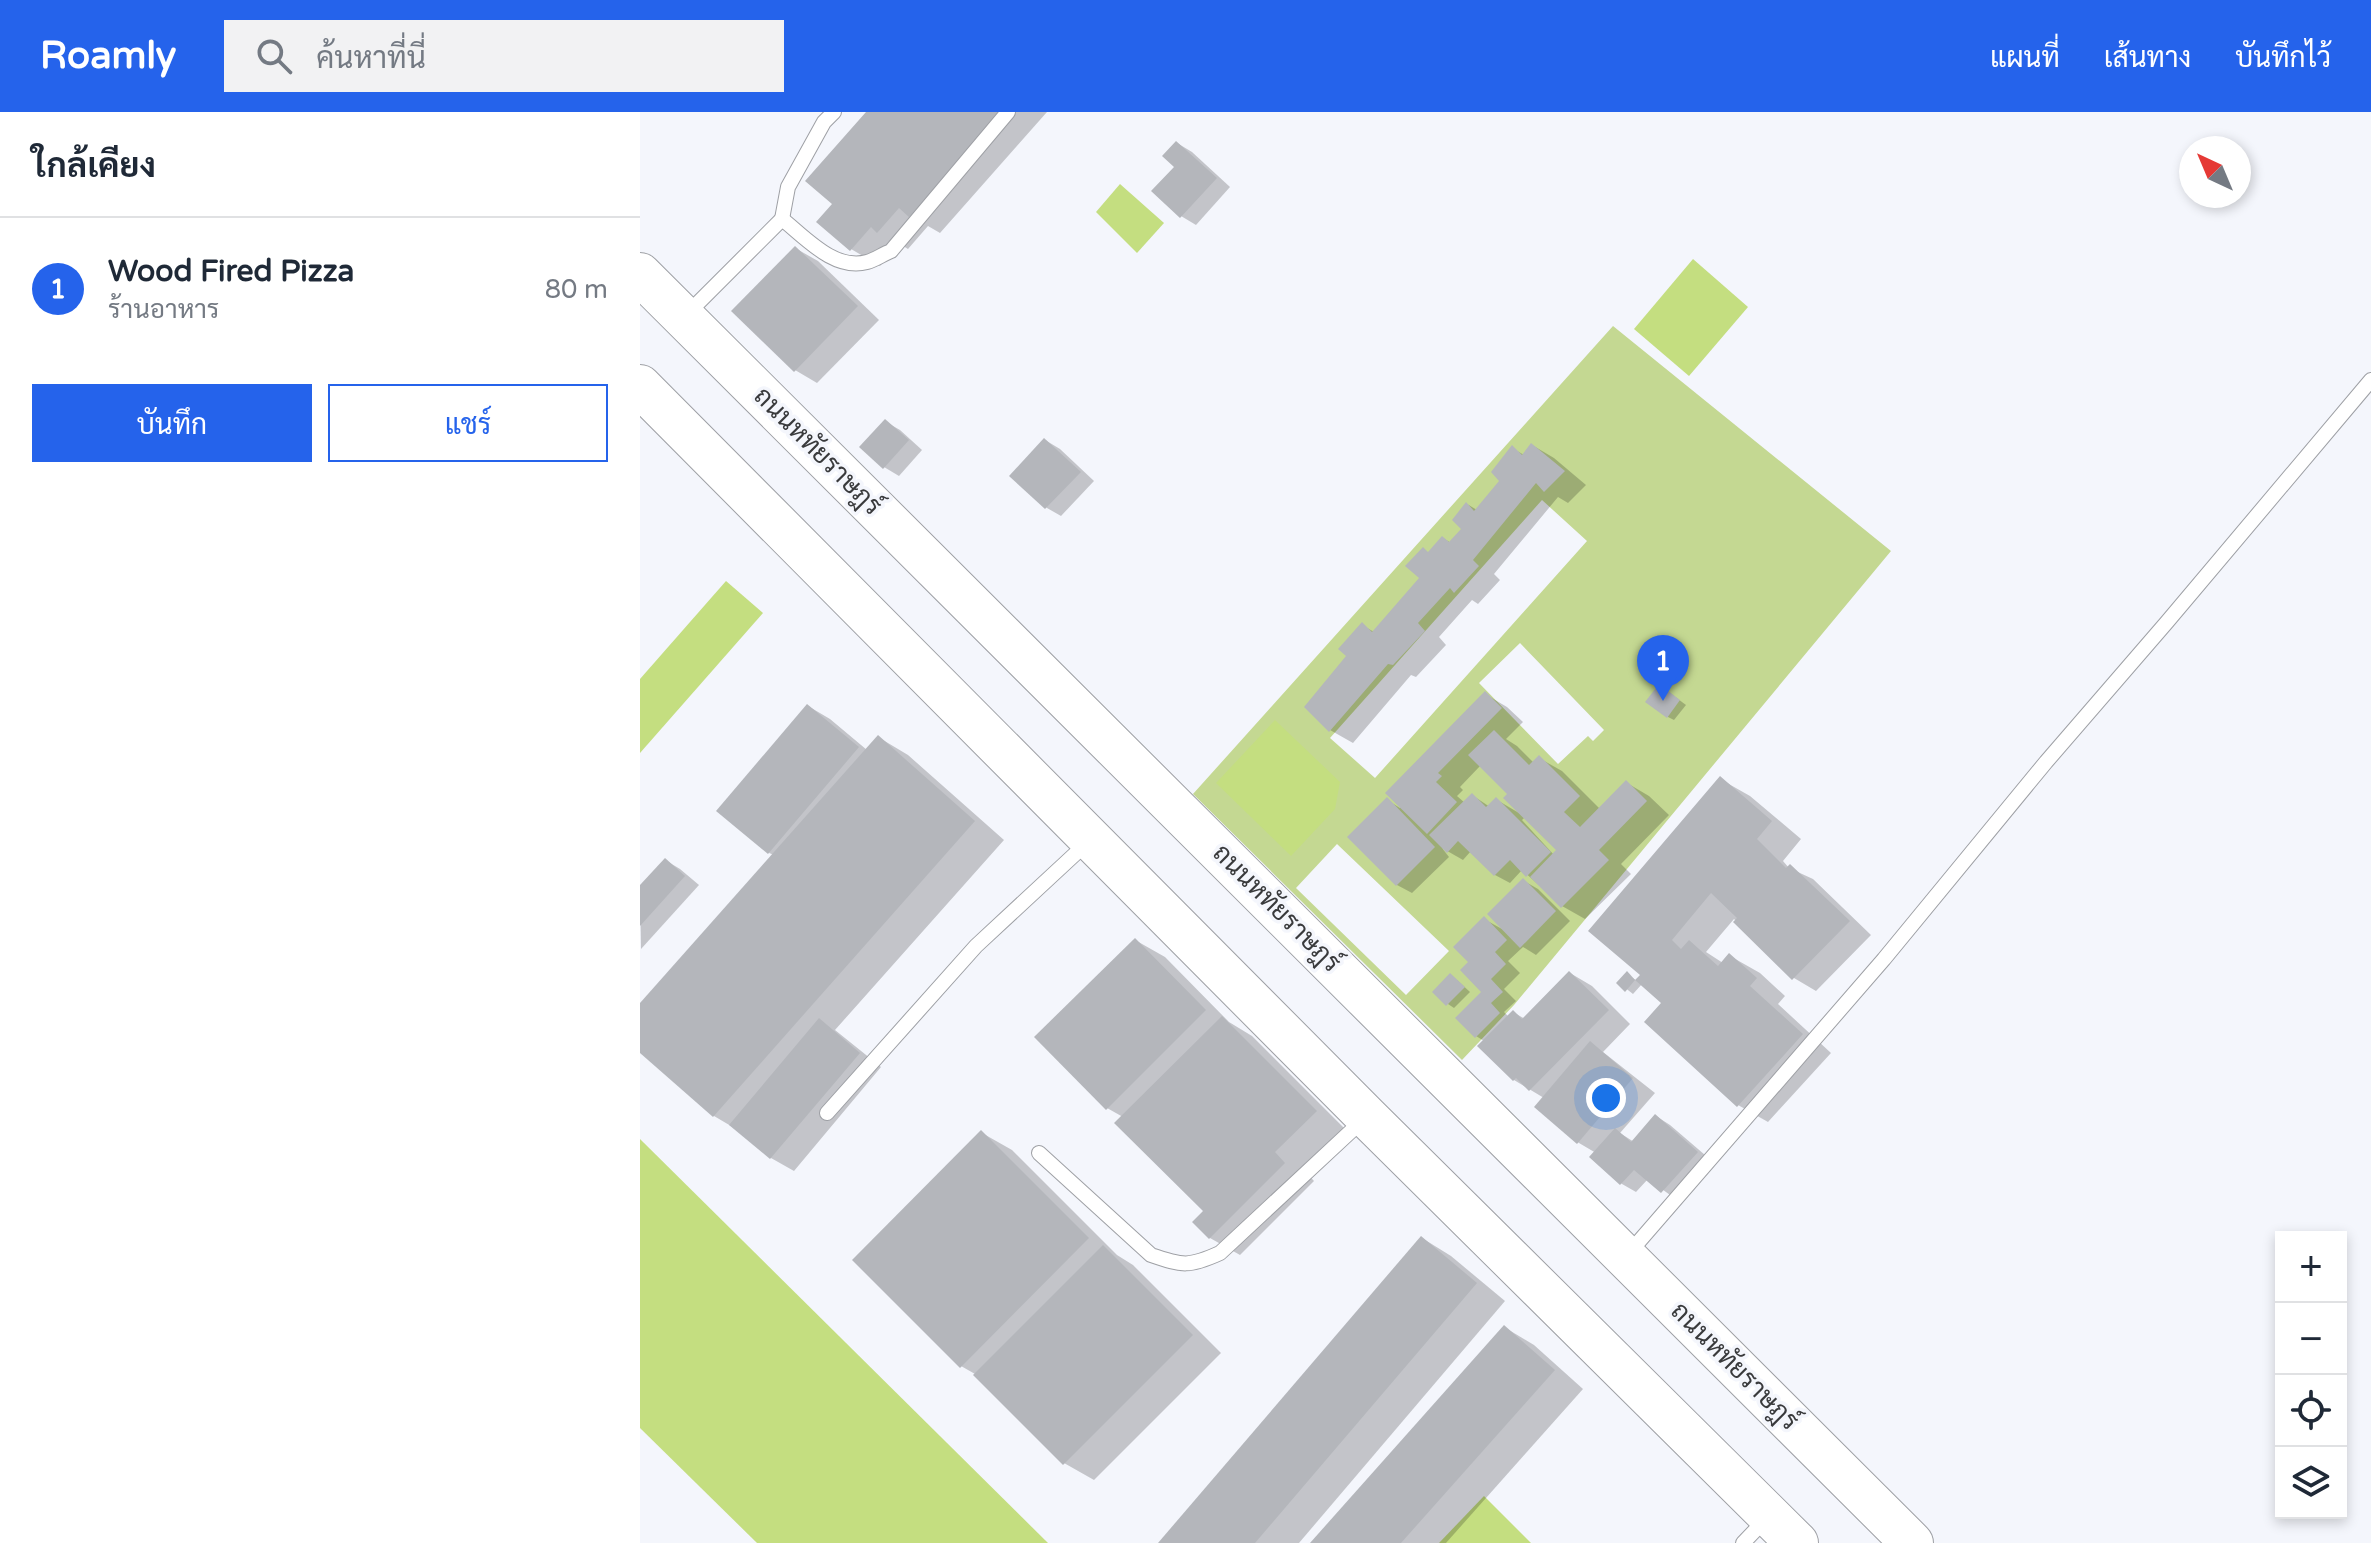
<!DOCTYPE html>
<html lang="th">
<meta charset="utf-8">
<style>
:root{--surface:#fff;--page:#f2f2f3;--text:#1f2937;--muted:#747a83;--line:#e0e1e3;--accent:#2563eb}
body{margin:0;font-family:"Varela Round",Sarabun,sans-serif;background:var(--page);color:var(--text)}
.controls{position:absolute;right:24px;bottom:24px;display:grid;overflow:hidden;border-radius:0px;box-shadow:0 4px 12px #0003}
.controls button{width:72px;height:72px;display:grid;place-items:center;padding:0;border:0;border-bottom:2px solid var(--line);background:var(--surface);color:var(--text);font:40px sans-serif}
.compass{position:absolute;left:1539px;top:24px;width:72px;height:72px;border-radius:50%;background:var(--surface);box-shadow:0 4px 12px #0003;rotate:316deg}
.you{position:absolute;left:966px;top:986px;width:28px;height:28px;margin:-20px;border:6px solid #fff;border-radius:50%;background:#1a73e8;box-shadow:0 0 0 12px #1a73e833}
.badge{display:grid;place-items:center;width:52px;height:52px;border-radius:50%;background:var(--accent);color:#fff;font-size:26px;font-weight:700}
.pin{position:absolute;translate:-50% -66px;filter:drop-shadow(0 2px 4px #0008)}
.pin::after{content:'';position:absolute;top:42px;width:28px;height:24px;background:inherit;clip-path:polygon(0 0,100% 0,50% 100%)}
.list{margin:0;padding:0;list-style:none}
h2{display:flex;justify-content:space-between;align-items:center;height:104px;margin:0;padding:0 32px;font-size:34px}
h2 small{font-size:26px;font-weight:400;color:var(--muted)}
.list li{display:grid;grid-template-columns:52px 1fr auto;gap:24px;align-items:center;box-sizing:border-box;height:144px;padding:0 32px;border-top:2px solid var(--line)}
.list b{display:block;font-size:30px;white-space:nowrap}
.list p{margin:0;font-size:26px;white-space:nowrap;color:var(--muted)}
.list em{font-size:26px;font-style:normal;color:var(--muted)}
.actions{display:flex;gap:16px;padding:24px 32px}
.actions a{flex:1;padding:18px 0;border:2px solid var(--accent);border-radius:0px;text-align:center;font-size:28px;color:var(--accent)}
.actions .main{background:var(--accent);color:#fff}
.icon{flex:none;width:44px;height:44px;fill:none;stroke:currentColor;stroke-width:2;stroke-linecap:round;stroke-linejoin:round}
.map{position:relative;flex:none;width:1731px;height:1431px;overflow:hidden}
header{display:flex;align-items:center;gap:48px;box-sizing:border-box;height:112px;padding:0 40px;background:var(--accent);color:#fff}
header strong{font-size:38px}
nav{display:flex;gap:44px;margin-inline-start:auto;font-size:28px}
.search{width:560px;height:72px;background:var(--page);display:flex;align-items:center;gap:20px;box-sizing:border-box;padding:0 28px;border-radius:0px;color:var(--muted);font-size:30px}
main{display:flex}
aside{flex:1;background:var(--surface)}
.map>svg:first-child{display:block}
.green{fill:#c4d892;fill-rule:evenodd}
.water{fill:#c4de80}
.shadow{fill:#0003;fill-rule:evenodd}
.building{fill:#b4b6bb}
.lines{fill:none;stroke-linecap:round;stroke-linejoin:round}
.lane-casing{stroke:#9ea0a5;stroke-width:16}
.secondary-casing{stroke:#9ea0a5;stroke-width:44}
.lane{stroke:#fff;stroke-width:14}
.secondary{stroke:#fff;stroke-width:42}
.labels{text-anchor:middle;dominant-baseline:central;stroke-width:7;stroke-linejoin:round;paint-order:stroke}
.street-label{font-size:26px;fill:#393a3c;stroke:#f4f6fc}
</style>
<header>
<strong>Roamly</strong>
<div class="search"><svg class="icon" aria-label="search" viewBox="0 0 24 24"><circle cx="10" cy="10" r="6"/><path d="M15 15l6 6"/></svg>ค้นหาที่นี่</div>
<nav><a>แผนที่</a><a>เส้นทาง</a><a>บันทึกไว้</a></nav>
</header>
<main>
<aside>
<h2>ใกล้เคียง<small></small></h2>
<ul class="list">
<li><span class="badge">1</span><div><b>Wood Fired Pizza</b><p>ร้านอาหาร</p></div><em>80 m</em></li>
</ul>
<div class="actions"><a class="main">บันทึก</a><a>แชร์</a></div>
</aside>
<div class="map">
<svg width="1731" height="1431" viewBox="0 0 1731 1431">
<rect width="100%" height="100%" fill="#f4f6fc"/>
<!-- green -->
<path class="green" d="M 973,214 L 1251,439 L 874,893 L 822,948 L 553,682 ZM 902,388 L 947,429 L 735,666 L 690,626 ZM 880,531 L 964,618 L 953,629 L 948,624 L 918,652 L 839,571 ZM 697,732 L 809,839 L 766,883 L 656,776 Z"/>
<!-- water -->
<g class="water">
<path d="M 480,72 L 524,111 L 497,141 L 456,100 Z"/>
<path d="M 1053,147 L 1108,195 L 1049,264 L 994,217 Z"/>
<path d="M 86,469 L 123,501 L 0,641 L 0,567 Z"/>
<path d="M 635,608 L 700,670 L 695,697 L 651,744 L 576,671 Z"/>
<path d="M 0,1027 L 408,1431 L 117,1431 L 0,1316 Z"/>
<path d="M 844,1384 L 891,1431 L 799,1431 Z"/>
</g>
<!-- shadow -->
<g class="shadow">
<path d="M 229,0 L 407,0 L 300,121 L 288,114 L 268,137 L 260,132 L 240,154 L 211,137 L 195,92 Z"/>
<path d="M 537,31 L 552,40 L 590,75 L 556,113 L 541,104 Z"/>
<path d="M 155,136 L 178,149 L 239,208 L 177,271 L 155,258 Z"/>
<path d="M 246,310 L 260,318 L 282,338 L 259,364 L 244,355 Z"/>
<path d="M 405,328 L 420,337 L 454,369 L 421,404 L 407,396 L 372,364 Z"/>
<path d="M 892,333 L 914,346 L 946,373 L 928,391 L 918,385 L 854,462 L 860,468 L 838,492 L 832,488 L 799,525 L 806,533 L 776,565 L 771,563 L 713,631 L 690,618 L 709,544 L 722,513 L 734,520 L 782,466 L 790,441 L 803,426 L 811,431 L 824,416 L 827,392 L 837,398 L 862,369 L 872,336 L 884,343 Z"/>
<path d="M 1026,578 L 1046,593 L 1034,608 L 1028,605 Z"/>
<path d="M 845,582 L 867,595 L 883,610 L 866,627 L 877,634 L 894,651 L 899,646 L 922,659 L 960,697 L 987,671 L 1009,684 L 1029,703 L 981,752 L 991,762 L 945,807 L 922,794 L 882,758 L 870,771 L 855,763 L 831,739 L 823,748 L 802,736 L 809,745 L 772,781 L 757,773 L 747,688 L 760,696 ZM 841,653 L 870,682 L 879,701 L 857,688 L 850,695 L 832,683 L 825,691 L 817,684 L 823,678 L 820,675 ZM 885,705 L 920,738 L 914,743 L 882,708 Z"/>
<path d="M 168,594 L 190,607 L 227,638 L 238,625 L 268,643 L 364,728 L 195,918 L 241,955 L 154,1059 L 131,1046 L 96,1017 L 74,1004 L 0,939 L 0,894 L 134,743 L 129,741 Z"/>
<path d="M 1080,667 L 1110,684 L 1161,727 L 1143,749 L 1149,756 L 1173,767 L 1231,823 L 1176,879 L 1154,866 L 1094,807 L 1066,840 L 1083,851 L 1090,844 L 1120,861 L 1145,884 L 1138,892 L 1191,941 L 1128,1010 L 1098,993 L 1024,891 L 1002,872 L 993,882 L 979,871 L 987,862 L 997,869 L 1002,863 Z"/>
<path d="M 25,748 L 40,757 L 59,773 L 1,837 L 0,776 Z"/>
<path d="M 884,769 L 898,777 L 930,809 L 896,843 L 883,835 L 868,849 L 880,861 L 864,877 L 876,889 L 864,900 L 869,905 L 873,900 L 885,907 L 930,861 L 952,874 L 990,912 L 963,940 L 1015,981 L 980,1021 L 994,1030 L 1016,1004 L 1030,1013 L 1072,1049 L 1037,1088 L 1008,1067 L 996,1080 L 982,1072 L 952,1045 L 956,1041 L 939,1031 L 896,995 L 904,986 L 874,968 L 844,929 L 836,924 L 844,880 L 830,850 L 844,807 L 862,817 Z"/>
<path d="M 495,828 L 525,845 L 589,910 L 612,924 L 705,1017 L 664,1058 L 674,1069 L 600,1143 L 570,1126 L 555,1110 L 565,1099 L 483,1005 L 467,996 Z"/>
<path d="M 817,868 L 830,880 L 814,896 L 808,892 Z"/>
<path d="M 342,1021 L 372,1038 L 477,1143 L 493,1153 L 581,1241 L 454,1368 L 424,1351 L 335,1262 L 321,1254 Z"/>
<path d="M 782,1126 L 811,1144 L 865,1189 L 659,1431 L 520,1431 Z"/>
<path d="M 864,1215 L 894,1233 L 943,1277 L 806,1431 L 672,1431 Z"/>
</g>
<!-- building -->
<g class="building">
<path d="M 226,0 L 362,0 L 269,105 L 259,96 L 237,121 L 231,115 L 210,139 L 176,110 L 192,92 L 165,69 Z"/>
<path d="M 536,29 L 577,66 L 540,106 L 511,79 L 534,55 L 522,44 Z"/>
<path d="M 155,134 L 218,194 L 154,260 L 91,199 Z"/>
<path d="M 245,307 L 269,328 L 243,357 L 219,335 Z"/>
<path d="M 404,326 L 441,360 L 405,397 L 369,364 Z"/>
<path d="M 891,331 L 925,359 L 904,380 L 896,371 L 833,448 L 839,454 L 814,481 L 810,476 L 778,511 L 785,519 L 753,553 L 748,552 L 689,620 L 664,595 L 706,544 L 698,537 L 722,510 L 732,520 L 779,466 L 765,454 L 783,435 L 788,440 L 802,424 L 809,430 L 821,417 L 812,408 L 826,390 L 834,399 L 859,369 L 851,360 L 872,333 L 882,343 Z"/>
<path d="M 1019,572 L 1040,588 L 1027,606 L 1005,590 Z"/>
<path d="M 845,579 L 862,596 L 798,661 L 802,664 L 796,670 L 817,690 L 787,722 L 745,681 Z"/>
<path d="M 167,592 L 219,635 L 128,742 L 76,699 Z"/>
<path d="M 854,618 L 889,653 L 899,643 L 940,684 L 924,700 L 940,715 L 986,668 L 1007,689 L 959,738 L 969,748 L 921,796 L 890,765 L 916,738 L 863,686 L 867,682 L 828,643 Z"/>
<path d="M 238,623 L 335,709 L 73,1005 L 0,941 L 0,891 Z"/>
<path d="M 1080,664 L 1132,709 L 1117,727 L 1146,756 L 1150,752 L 1210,809 L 1152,868 L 1093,810 L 1097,806 L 1071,781 L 1032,828 L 1041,837 L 1049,828 L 1078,854 L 1089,841 L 1117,866 L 1110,874 L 1163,922 L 1097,995 L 1004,910 L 1021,891 L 995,868 L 1000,863 L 948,819 Z"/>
<path d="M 832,681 L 846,695 L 856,685 L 911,740 L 886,765 L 870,748 L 854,764 L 818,729 L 807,741 L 789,723 Z"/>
<path d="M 747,685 L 795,735 L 756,774 L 707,725 Z"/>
<path d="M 25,746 L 45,764 L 0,814 L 0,773 Z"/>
<path d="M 883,766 L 916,799 L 880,836 L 847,802 Z"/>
<path d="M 844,804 L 867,828 L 855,840 L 866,852 L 851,867 L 863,880 L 851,891 L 860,901 L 835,926 L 815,906 L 841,880 L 820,858 L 828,850 L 813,835 Z"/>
<path d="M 495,826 L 566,898 L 466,998 L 394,925 Z"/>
<path d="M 929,859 L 969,898 L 889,979 L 876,966 L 873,969 L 837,934 L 873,898 L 882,907 Z"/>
<path d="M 987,859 L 995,868 L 985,880 L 976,871 Z"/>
<path d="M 810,861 L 825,875 L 806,894 L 792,880 Z"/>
<path d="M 582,904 L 677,999 L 635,1040 L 645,1051 L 569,1127 L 552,1110 L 563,1099 L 474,1011 Z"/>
<path d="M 179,906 L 220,941 L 130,1047 L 89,1013 Z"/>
<path d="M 950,929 L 993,966 L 937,1032 L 894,995 Z"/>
<path d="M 1015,1002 L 1058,1040 L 1021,1081 L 994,1058 L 980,1073 L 949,1045 L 975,1016 L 991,1030 Z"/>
<path d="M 341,1018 L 449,1126 L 320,1256 L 212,1148 Z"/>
<path d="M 781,1124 L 837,1171 L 615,1431 L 518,1431 Z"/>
<path d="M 463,1133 L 553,1223 L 423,1353 L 333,1263 Z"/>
<path d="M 864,1213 L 915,1258 L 761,1431 L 670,1431 Z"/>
</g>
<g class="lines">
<!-- lane casing -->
<g class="lane-casing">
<g id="lane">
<path d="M 142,107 L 148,75 L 184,10 L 194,0"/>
<path d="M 47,202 L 142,107 C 165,125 194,159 227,150 C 235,148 243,142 251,139 L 368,0"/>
<path d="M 187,1001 L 336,834 L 447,731"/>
<path d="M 399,1041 L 511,1143 C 543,1154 549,1155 580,1141 L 723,1008"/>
<path d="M 989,1141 L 1244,847 L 1406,650 L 1527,510 L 1731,268"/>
<path d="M 1103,1431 L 1128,1405"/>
</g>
</g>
<!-- secondary casing -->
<g class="secondary-casing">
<g id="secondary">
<path d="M 0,162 L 1272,1431"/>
<path d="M 0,274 L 727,1005 L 1157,1431"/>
</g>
</g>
<!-- lane -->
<use href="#lane" class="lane"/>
<!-- secondary -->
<use href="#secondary" class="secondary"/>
</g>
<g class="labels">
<!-- street labels -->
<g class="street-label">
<text transform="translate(178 339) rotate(45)">ถนนหทัยราษฎร์</text>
<text transform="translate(637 796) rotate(45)">ถนนหทัยราษฎร์</text>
<text transform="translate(1095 1254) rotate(45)">ถนนหทัยราษฎร์</text>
</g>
</g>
</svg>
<div class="controls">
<button>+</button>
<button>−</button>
<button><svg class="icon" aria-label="locate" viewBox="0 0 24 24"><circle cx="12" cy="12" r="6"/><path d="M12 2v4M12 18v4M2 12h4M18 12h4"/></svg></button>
<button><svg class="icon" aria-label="layers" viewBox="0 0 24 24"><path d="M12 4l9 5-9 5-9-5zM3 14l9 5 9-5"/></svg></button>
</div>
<svg class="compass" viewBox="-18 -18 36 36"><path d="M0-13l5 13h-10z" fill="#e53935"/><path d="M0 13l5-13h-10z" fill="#747a83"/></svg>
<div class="you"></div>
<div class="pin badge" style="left:1023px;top:589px">1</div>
</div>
</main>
